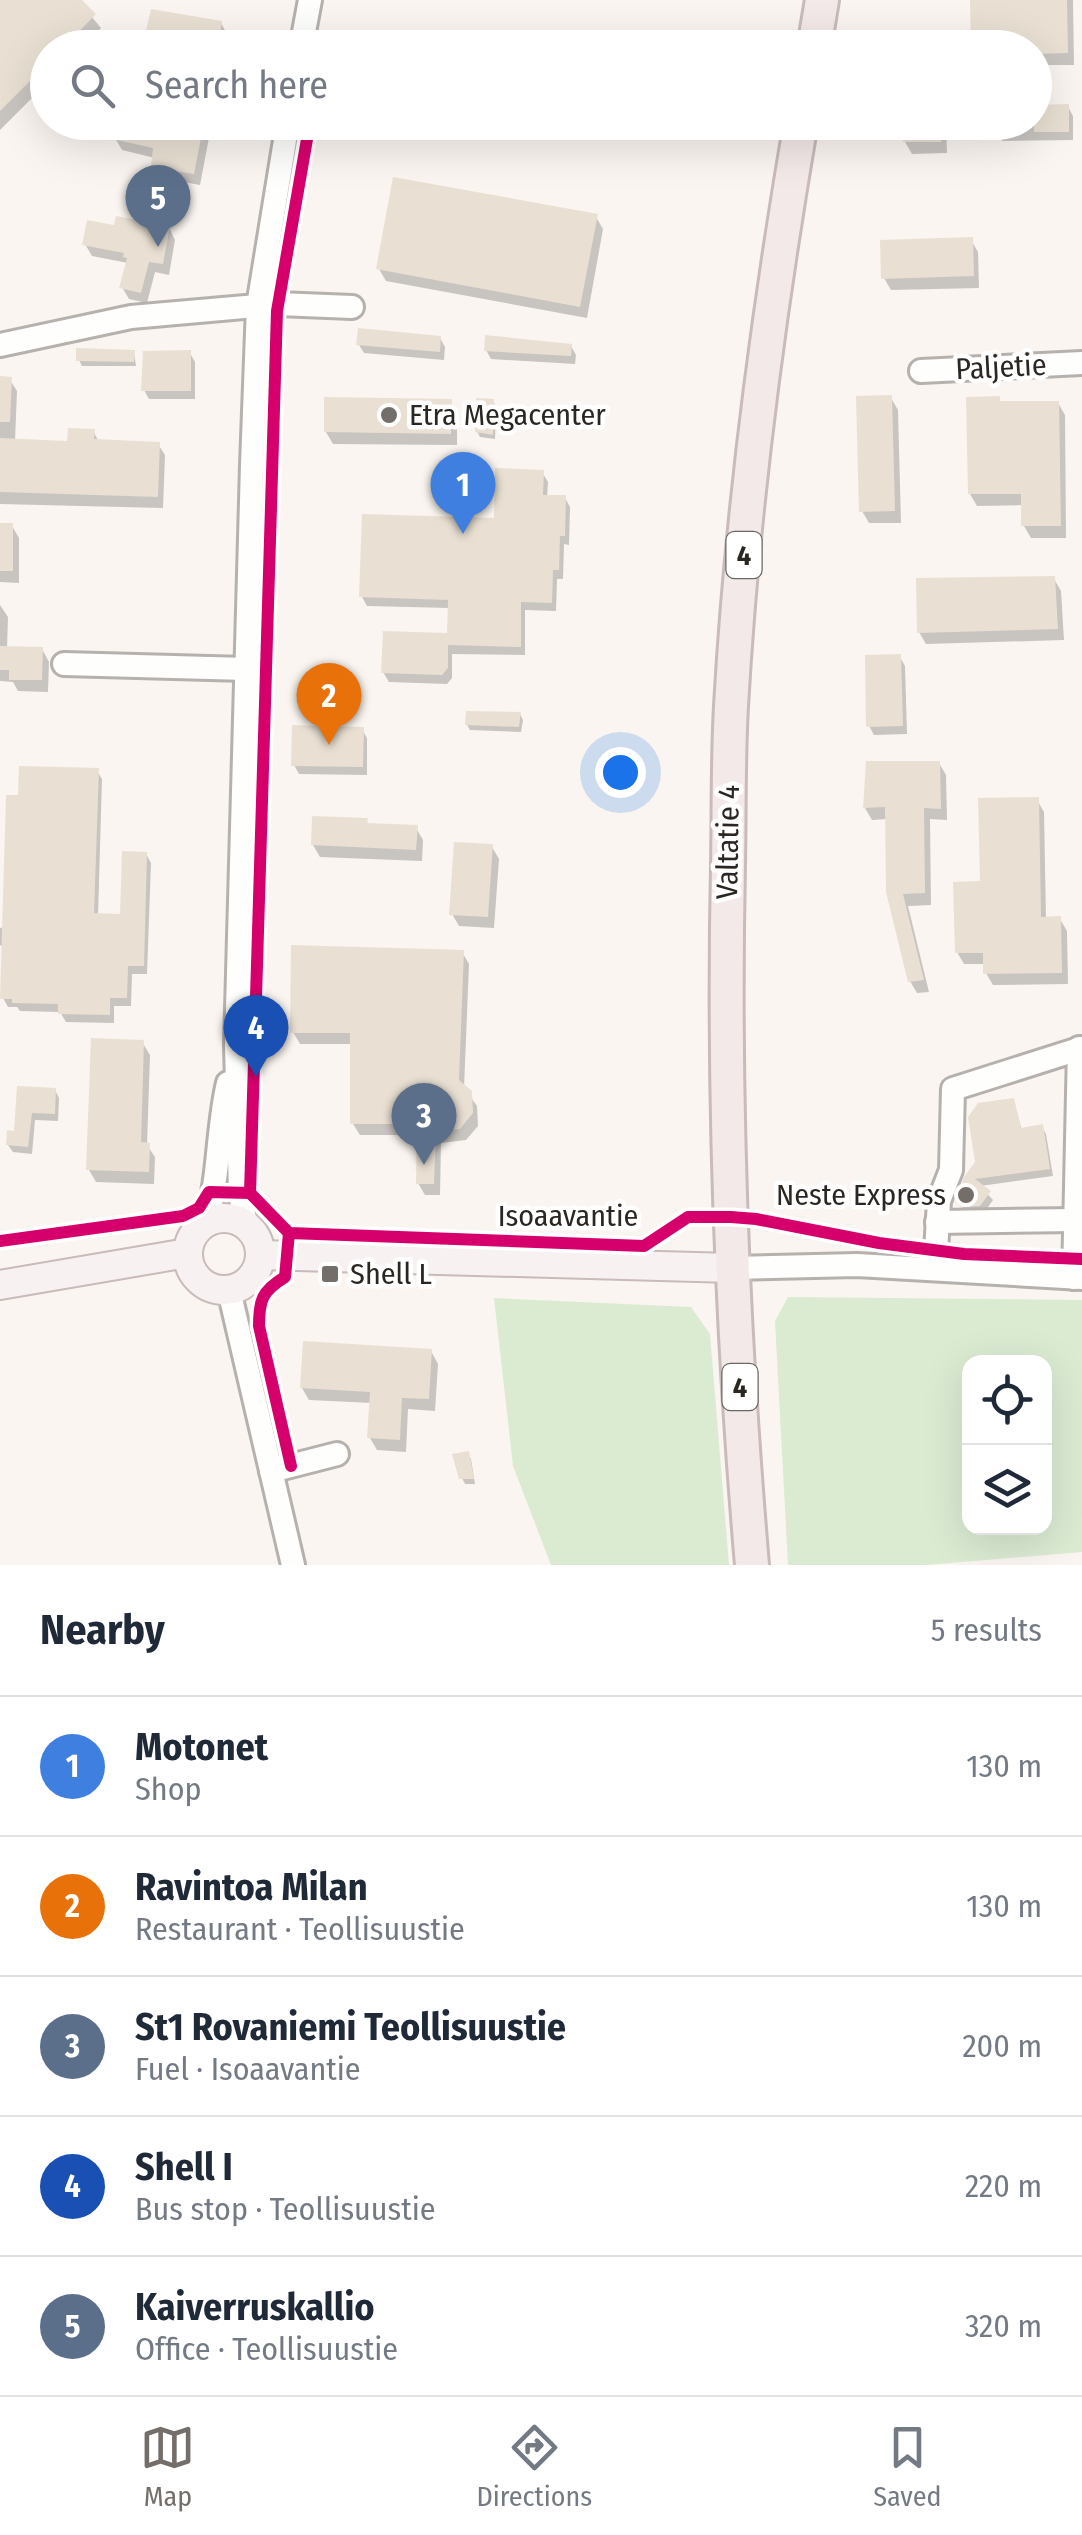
<!DOCTYPE html>
<meta charset="utf-8">
<style>
:root{--surface:#fff;--page:#f2f2f3;--text:#1f2937;--muted:#747a83;--line:#e0e1e3;--accent:#736e69}
body{margin:0;font-family:"Fira Sans Condensed",sans-serif;background:var(--page);color:var(--text)}
.controls{position:absolute;right:30px;bottom:30px;display:grid;overflow:hidden;border-radius:20px;box-shadow:0 10px 40px #0002}
.controls button{width:90px;height:90px;display:grid;place-items:center;padding:0;border:0;border-bottom:2px solid var(--line);background:var(--surface);color:var(--text);font:50px sans-serif}
.you{position:absolute;left:620px;top:772px;width:35px;height:35px;margin:-25px;border:8px solid #fff;border-radius:50%;background:#1a73e8;box-shadow:0 0 0 15px #1a73e833}
.badge{display:grid;place-items:center;width:65px;height:65px;border-radius:50%;background:var(--accent);color:#fff;font-size:32px;font-weight:700}
.pin{position:absolute;translate:-50% -82px;filter:drop-shadow(0 2px 5px #0008)}
.pin::after{content:'';position:absolute;top:52px;width:35px;height:30px;background:inherit;clip-path:polygon(0 0,100% 0,50% 100%)}
.list{margin:0;padding:0;list-style:none}
h2{display:flex;justify-content:space-between;align-items:center;height:130px;margin:0;padding:0 40px;font-size:42px}
h2 small{font-size:32px;font-weight:400;color:var(--muted)}
.list li{display:grid;grid-template-columns:65px 1fr auto;gap:30px;align-items:center;box-sizing:border-box;height:140px;padding:0 40px;border-top:2px solid var(--line)}
.list b{display:block;font-size:38px;white-space:nowrap}
.list p{margin:0;font-size:32px;white-space:nowrap;color:var(--muted)}
.list em{font-size:32px;font-style:normal;color:var(--muted)}
.icon{flex:none;width:55px;height:55px;fill:none;stroke:currentColor;stroke-width:2;stroke-linecap:round;stroke-linejoin:round}
.map{position:relative;flex:none;width:1082px;height:1565px;overflow:hidden}
.search{position:absolute;background:var(--surface);box-shadow:0 10px 40px #0002;left:30px;right:30px;top:30px;height:110px;display:flex;align-items:center;gap:25px;box-sizing:border-box;padding:0 35px;border-radius:55px;color:var(--muted);font-size:38px}
.sheet{height:830px;background:var(--surface)}
nav{display:flex;justify-content:space-around;align-items:center;box-sizing:border-box;height:140px;border-top:2px solid var(--line);background:var(--surface);font-size:28px;color:var(--muted)}
nav a{display:grid;justify-items:center;gap:5px}
nav .on{color:var(--accent)}
.map>svg:first-child{display:block}
.green{fill:#dbebd2;fill-rule:evenodd}
.shadow{fill:#0003}
.building{fill:#e9e0d3}
.lines{fill:none;stroke-linecap:round;stroke-linejoin:round}
.minor-casing{stroke:#b6b1ad;stroke-width:28}
.major-casing{stroke:#c8bbb9;stroke-width:32}
.highway-casing{stroke:#c8bbb9;stroke-width:38}
.minor{stroke:#fefefd;stroke-width:22}
.major{stroke:#f8f1f1;stroke-width:28}
.highway{stroke:#f3e9e8;stroke-width:32}
.cycleway-casing{stroke:#fff;stroke-width:19}
.cycleway{stroke:#d6006c;stroke-width:12}
.poi-dot{fill:#736e69;stroke:#fff;stroke-width:4}
.labels{text-anchor:middle;dominant-baseline:central;stroke-width:9;stroke-linejoin:round;paint-order:stroke}
.shield{fill:#fff;stroke:#6a6764;stroke-width:2.5}
.shield-label{font-size:28px;font-weight:bold;fill:#2a2621}
.street-label{font-size:30px;fill:#2a2621;stroke:#fff}
.poi-label{font-size:30px;fill:#2a2621;stroke:#fff;text-anchor:start}
</style>
<div class="map">
<svg width="1082" height="1565" viewBox="0 0 1082 1565">
<rect width="100%" height="100%" fill="#faf5f0"/>
<!-- green -->
<g class="green">
<path d="M 788,1297 L 1082,1300 L 1082,1552 L 927,1565 L 788,1565 L 775,1321 ZM 970,1362 L 1044,1362 L 1044,1528 L 970,1528 Z"/>
<path d="M 494,1298 L 691,1307 L 710,1334 L 729,1565 L 551,1565 L 513,1466 Z"/>
</g>
<!-- shadow -->
<g class="shadow">
<path d="M 0,0 L 78,0 L 101,28 L 82,48 L 48,48 L 48,82 L 0,130 Z"/>
<path d="M 972,0 L 1073,0 L 1074,65 L 1034,65 L 1034,48 Z"/>
<path d="M 221,23 L 228,36 L 226,48 L 144,48 Z"/>
<path d="M 1068,107 L 1073,116 L 1073,140 L 1002,141 L 997,132 L 997,122 L 1034,122 Z"/>
<path d="M 118,122 L 212,122 L 200,185 L 161,178 L 154,166 L 155,158 L 122,150 L 115,138 Z"/>
<path d="M 905,122 L 946,122 L 947,153 L 912,154 L 905,142 Z"/>
<path d="M 596,217 L 603,229 L 587,318 L 386,281 L 379,269 Z"/>
<path d="M 116,228 L 169,228 L 175,240 L 169,275 L 155,272 L 147,303 L 129,299 L 122,287 L 128,263 L 92,256 L 85,244 Z"/>
<path d="M 971,240 L 978,252 L 979,288 L 891,290 L 884,278 Z"/>
<path d="M 440,338 L 445,347 L 444,360 L 364,353 L 359,345 Z"/>
<path d="M 571,346 L 576,355 L 575,364 L 491,359 L 486,350 Z"/>
<path d="M 134,353 L 136,366 L 82,366 L 79,360 Z"/>
<path d="M 190,353 L 195,362 L 195,399 L 149,399 L 144,390 Z"/>
<path d="M 0,379 L 10,380 L 17,391 L 15,441 L 70,443 L 93,431 L 99,442 L 158,444 L 165,455 L 163,508 L 0,504 Z"/>
<path d="M 891,398 L 898,410 L 901,523 L 869,523 L 862,511 Z"/>
<path d="M 450,401 L 457,413 L 457,445 L 333,444 L 326,432 Z"/>
<path d="M 493,401 L 496,407 L 495,439 L 480,437 L 477,431 Z"/>
<path d="M 1058,403 L 1065,415 L 1066,538 L 1031,538 L 1024,526 L 1024,505 L 977,506 L 970,494 L 1001,404 Z"/>
<path d="M 542,472 L 548,482 L 547,497 L 565,498 L 570,507 L 569,545 L 564,544 L 563,579 L 557,579 L 556,611 L 525,610 L 525,655 L 452,654 L 452,678 L 447,684 L 389,682 L 383,672 L 450,635 L 450,608 L 367,606 L 362,597 L 496,520 Z"/>
<path d="M 0,525 L 12,526 L 19,538 L 19,583 L 0,582 Z"/>
<path d="M 1054,579 L 1061,591 L 1064,640 L 926,644 L 919,632 Z"/>
<path d="M 0,605 L 8,617 L 7,649 L 42,649 L 49,662 L 48,692 L 18,691 L 13,682 L 0,681 Z"/>
<path d="M 900,657 L 905,666 L 907,734 L 874,735 L 869,726 Z"/>
<path d="M 520,714 L 523,720 L 521,732 L 470,730 L 467,725 Z"/>
<path d="M 362,729 L 367,738 L 367,775 L 299,774 L 294,765 Z"/>
<path d="M 939,763 L 946,775 L 947,820 L 930,819 L 931,905 L 908,906 L 929,992 L 917,993 L 910,981 L 888,819 L 872,820 L 865,808 Z"/>
<path d="M 97,771 L 102,779 L 98,916 L 123,916 L 146,854 L 151,863 L 147,974 L 132,974 L 131,1006 L 114,1006 L 114,1023 L 66,1022 L 60,1012 L 20,1011 L 17,1007 L 8,1007 L 3,998 L 4,947 L 0,945 L 0,928 L 4,927 L 21,798 Z"/>
<path d="M 1037,800 L 1044,812 L 1046,919 L 1060,919 L 1067,931 L 1068,984 L 993,985 L 986,973 L 986,964 L 964,964 L 957,952 Z"/>
<path d="M 366,820 L 369,826 L 416,828 L 423,840 L 422,861 L 320,857 L 313,845 Z"/>
<path d="M 492,847 L 499,859 L 494,928 L 459,926 L 452,914 Z"/>
<path d="M 462,952 L 469,964 L 464,1088 L 477,1106 L 478,1126 L 466,1140 L 441,1143 L 440,1195 L 425,1195 L 418,1183 L 420,1135 L 360,1135 L 353,1124 L 353,1044 L 300,1044 L 293,1032 Z"/>
<path d="M 142,1042 L 150,1055 L 147,1145 L 155,1157 L 154,1184 L 96,1182 L 89,1170 Z"/>
<path d="M 19,1088 L 55,1090 L 59,1098 L 58,1121 L 35,1120 L 32,1154 L 13,1152 L 8,1145 L 16,1134 Z"/>
<path d="M 1013,1100 L 1022,1130 L 1042,1127 L 1046,1134 L 1053,1176 L 980,1186 L 993,1200 L 984,1213 L 967,1213 L 958,1202 Z"/>
<path d="M 431,1351 L 438,1364 L 435,1411 L 408,1409 L 406,1452 L 377,1450 L 370,1438 L 372,1403 L 309,1400 L 302,1388 Z"/>
<path d="M 468,1454 L 471,1459 L 475,1484 L 465,1484 L 462,1478 Z"/>
</g>
<!-- building -->
<g class="building">
<path d="M 0,0 L 82,0 L 96,14 L 63,48 L 48,48 L 48,63 L 0,111 Z"/>
<path d="M 970,0 L 1067,0 L 1068,53 L 1034,54 L 1034,48 L 971,48 Z"/>
<path d="M 151,9 L 222,21 L 218,48 L 142,48 Z"/>
<path d="M 1069,104 L 1069,132 L 1034,132 L 1034,105 Z"/>
<path d="M 115,122 L 204,122 L 194,174 L 151,167 L 153,148 L 112,139 Z"/>
<path d="M 902,122 L 941,122 L 941,142 L 903,142 Z"/>
<path d="M 393,177 L 598,214 L 580,307 L 376,269 Z"/>
<path d="M 116,216 L 170,226 L 163,264 L 149,262 L 141,293 L 119,288 L 127,258 L 123,257 L 124,253 L 82,245 L 87,220 L 114,225 Z"/>
<path d="M 973,237 L 974,276 L 881,279 L 880,240 Z"/>
<path d="M 358,328 L 441,336 L 440,352 L 356,345 Z"/>
<path d="M 485,335 L 572,344 L 571,356 L 484,351 Z"/>
<path d="M 76,348 L 135,350 L 134,362 L 76,361 Z"/>
<path d="M 191,350 L 191,391 L 141,391 L 143,351 Z"/>
<path d="M 0,376 L 12,377 L 10,422 L 0,422 Z"/>
<path d="M 892,395 L 895,511 L 859,512 L 856,396 Z"/>
<path d="M 1000,396 L 1000,401 L 1059,401 L 1061,526 L 1021,526 L 1021,494 L 968,494 L 966,397 Z"/>
<path d="M 324,397 L 452,399 L 451,434 L 324,432 Z"/>
<path d="M 476,398 L 494,399 L 493,435 L 475,432 Z"/>
<path d="M 68,428 L 95,429 L 94,439 L 160,442 L 158,497 L 0,492 L 0,438 L 67,441 Z"/>
<path d="M 495,468 L 544,470 L 543,495 L 566,495 L 565,536 L 560,536 L 559,570 L 553,570 L 552,603 L 521,602 L 521,647 L 448,645 L 448,668 L 442,675 L 381,673 L 383,631 L 447,633 L 448,600 L 359,597 L 362,514 L 494,518 Z"/>
<rect x="0" y="523" width="13" height="48"/>
<path d="M 1055,576 L 1058,629 L 917,633 L 916,578 Z"/>
<path d="M 0,646 L 43,647 L 42,680 L 9,680 L 9,670 L 0,670 Z"/>
<path d="M 901,654 L 903,726 L 866,727 L 865,655 Z"/>
<path d="M 466,711 L 521,712 L 519,727 L 465,725 Z"/>
<path d="M 292,725 L 364,727 L 363,767 L 291,766 Z"/>
<path d="M 866,761 L 940,761 L 941,809 L 924,808 L 925,893 L 903,894 L 924,980 L 908,982 L 886,892 L 885,807 L 863,808 Z"/>
<path d="M 19,766 L 99,768 L 94,913 L 120,914 L 122,851 L 147,852 L 144,966 L 128,966 L 127,998 L 110,998 L 110,1015 L 58,1014 L 58,1004 L 12,1003 L 12,999 L 0,999 L 6,795 L 18,795 Z"/>
<path d="M 1039,797 L 1041,917 L 1061,916 L 1062,973 L 983,974 L 983,953 L 955,953 L 953,882 L 980,881 L 978,798 Z"/>
<path d="M 312,816 L 368,818 L 367,823 L 418,825 L 416,850 L 311,845 Z"/>
<path d="M 454,842 L 493,844 L 488,917 L 449,915 Z"/>
<path d="M 291,945 L 464,950 L 459,1080 L 472,1091 L 473,1113 L 460,1129 L 436,1131 L 434,1184 L 416,1184 L 417,1124 L 350,1124 L 350,1033 L 290,1033 Z"/>
<path d="M 91,1038 L 144,1040 L 141,1142 L 150,1143 L 149,1172 L 86,1170 Z"/>
<path d="M 17,1086 L 56,1088 L 55,1114 L 32,1113 L 28,1147 L 6,1145 L 7,1130 L 14,1131 Z"/>
<path d="M 1014,1098 L 1021,1128 L 1043,1124 L 1050,1169 L 975,1179 L 991,1191 L 980,1206 L 961,1207 L 955,1202 L 964,1177 L 975,1162 L 968,1117 L 978,1103 Z"/>
<path d="M 303,1341 L 432,1349 L 429,1399 L 402,1398 L 400,1440 L 367,1438 L 370,1392 L 300,1388 Z"/>
<path d="M 469,1451 L 474,1479 L 459,1479 L 452,1454 Z"/>
</g>
<g class="lines">
<!-- minor casing -->
<g class="minor-casing">
<g id="minor">
<path d="M 301,48 L 310,0"/>
<path d="M 0,345 L 131,317 L 278,304 L 352,307"/>
<path d="M 921,371 L 1082,363"/>
<path d="M 64,664 L 246,669"/>
<path d="M 206,1222 C 220,1177 217,1129 228,1083"/>
<path d="M 937,1222 L 1076,1220"/>
<path d="M 246,1225 L 240,1193 L 236,1046 L 252,465 L 258,306 L 288,122"/>
<path d="M 732,1268 L 857,1265 L 1082,1278"/>
<path d="M 935,1268 L 939,1201 L 951,1170 L 953,1089 L 1082,1048"/>
<path d="M 1074,1278 L 1079,1048"/>
<path d="M 229,1290 L 293,1565"/>
<path d="M 271,1471 L 337,1454"/>
</g>
</g>
<!-- major casing -->
<g class="major-casing">
<g id="major">
<circle cx="224" cy="1254" r="36"/>
<path d="M 261,1255 L 732,1268"/>
<path d="M 0,1285 L 187,1253"/>
</g>
</g>
<!-- highway casing -->
<g class="highway-casing">
<g id="highway">
<path d="M 814,48 L 822,0"/>
<path d="M 752,1565 C 732,1332 723,1098 728,865 C 729,812 728,759 731,706 C 742,511 768,315 801,122"/>
</g>
</g>
<!-- minor -->
<use href="#minor" class="minor"/>
<!-- major -->
<use href="#major" class="major"/>
<!-- highway -->
<use href="#highway" class="highway"/>
<!-- cycleway casing -->
<g class="cycleway-casing">
<g id="cycleway">
<path d="M 250,1193 L 277,311 L 310,122"/>
<path d="M 289,1233 L 285,1277 C 262,1291 259,1300 259,1326 L 291,1466"/>
<path d="M 0,1241 L 183,1216 L 199,1208 L 209,1192 L 250,1193 L 289,1233 L 644,1246 L 688,1217 L 731,1217 L 756,1219 L 879,1243 L 964,1254 L 1082,1259"/>
</g>
</g>
<!-- cycleway -->
<use href="#cycleway" class="cycleway"/>
</g>
<!-- markers -->
<g class="poi-dot">
<circle cx="389" cy="415" r="10"/>
<circle cx="966" cy="1195" r="10"/>
<rect x="320" y="1264" width="20" height="20" rx="5"/>
</g>
<g class="labels">
<!-- shield labels -->
<g class="shield">
<rect x="726.5" y="532" width="35" height="46" rx="8"/>
<rect x="722.5" y="1364" width="35" height="46" rx="8"/>
</g>
<g class="shield-label">
<text x="744" y="555">4</text>
<text x="740" y="1387">4</text>
</g>
<!-- street labels -->
<g class="street-label">
<text transform="translate(1001 367) rotate(-3)">Paljetie</text>
<text transform="translate(728 842) rotate(-89)">Valtatie 4</text>
<text x="568" y="1216">Isoaavantie</text>
</g>
<!-- poi labels -->
<g class="poi-label">
<text x="409" y="415">Etra Megacenter</text>
<text x="946" y="1195" text-anchor="end">Neste Express</text>
<text x="350" y="1274">Shell L</text>
</g>
</g>
</svg>
<div class="controls">
<button><svg class="icon" aria-label="locate" viewBox="0 0 24 24"><circle cx="12" cy="12" r="6"/><path d="M12 2v4M12 18v4M2 12h4M18 12h4"/></svg></button>
<button><svg class="icon" aria-label="layers" viewBox="0 0 24 24"><path d="M12 4l9 5-9 5-9-5zM3 14l9 5 9-5"/></svg></button>
</div>
<div class="you"></div>
<div class="pin badge" style="left:463px;top:534px;background:#3f7fe0">1</div>
<div class="pin badge" style="left:329px;top:745px;background:#e8710a">2</div>
<div class="pin badge" style="left:424px;top:1165px;background:#5c6f8a">3</div>
<div class="pin badge" style="left:256px;top:1077px;background:#1a4fb4">4</div>
<div class="pin badge" style="left:158px;top:247px;background:#5c6f8a">5</div>
<div class="search"><svg class="icon" aria-label="search" viewBox="0 0 24 24"><circle cx="10" cy="10" r="6"/><path d="M15 15l6 6"/></svg>Search here</div>
</div>
<section class="sheet">
<h2>Nearby<small>5 results</small></h2>
<ul class="list">
<li><span class="badge" style="background:#3f7fe0">1</span><div><b>Motonet</b><p>Shop</p></div><em>130 m</em></li>
<li><span class="badge" style="background:#e8710a">2</span><div><b>Ravintoa Milan</b><p>Restaurant · Teollisuustie</p></div><em>130 m</em></li>
<li><span class="badge" style="background:#5c6f8a">3</span><div><b>St1 Rovaniemi Teollisuustie</b><p>Fuel · Isoaavantie</p></div><em>200 m</em></li>
<li><span class="badge" style="background:#1a4fb4">4</span><div><b>Shell I</b><p>Bus stop · Teollisuustie</p></div><em>220 m</em></li>
<li><span class="badge" style="background:#5c6f8a">5</span><div><b>Kaiverruskallio</b><p>Office · Teollisuustie</p></div><em>320 m</em></li>
</ul>
</section>
<nav>
<a class="on"><svg class="icon" aria-label="map" viewBox="0 0 24 24"><path d="M3 6l6-2 6 2 6-2v14l-6 2-6-2-6 2zM9 4v14M15 6v14"/></svg>Map</a>
<a><svg class="icon" aria-label="directions" viewBox="0 0 24 24"><path d="M12 3l9 9-9 9-9-9zM9 14v-3h6M13 9l2 2-2 2"/></svg>Directions</a>
<a><svg class="icon" aria-label="saved" viewBox="0 0 24 24"><path d="M7 4h10v16l-5-4-5 4z"/></svg>Saved</a>
</nav>
